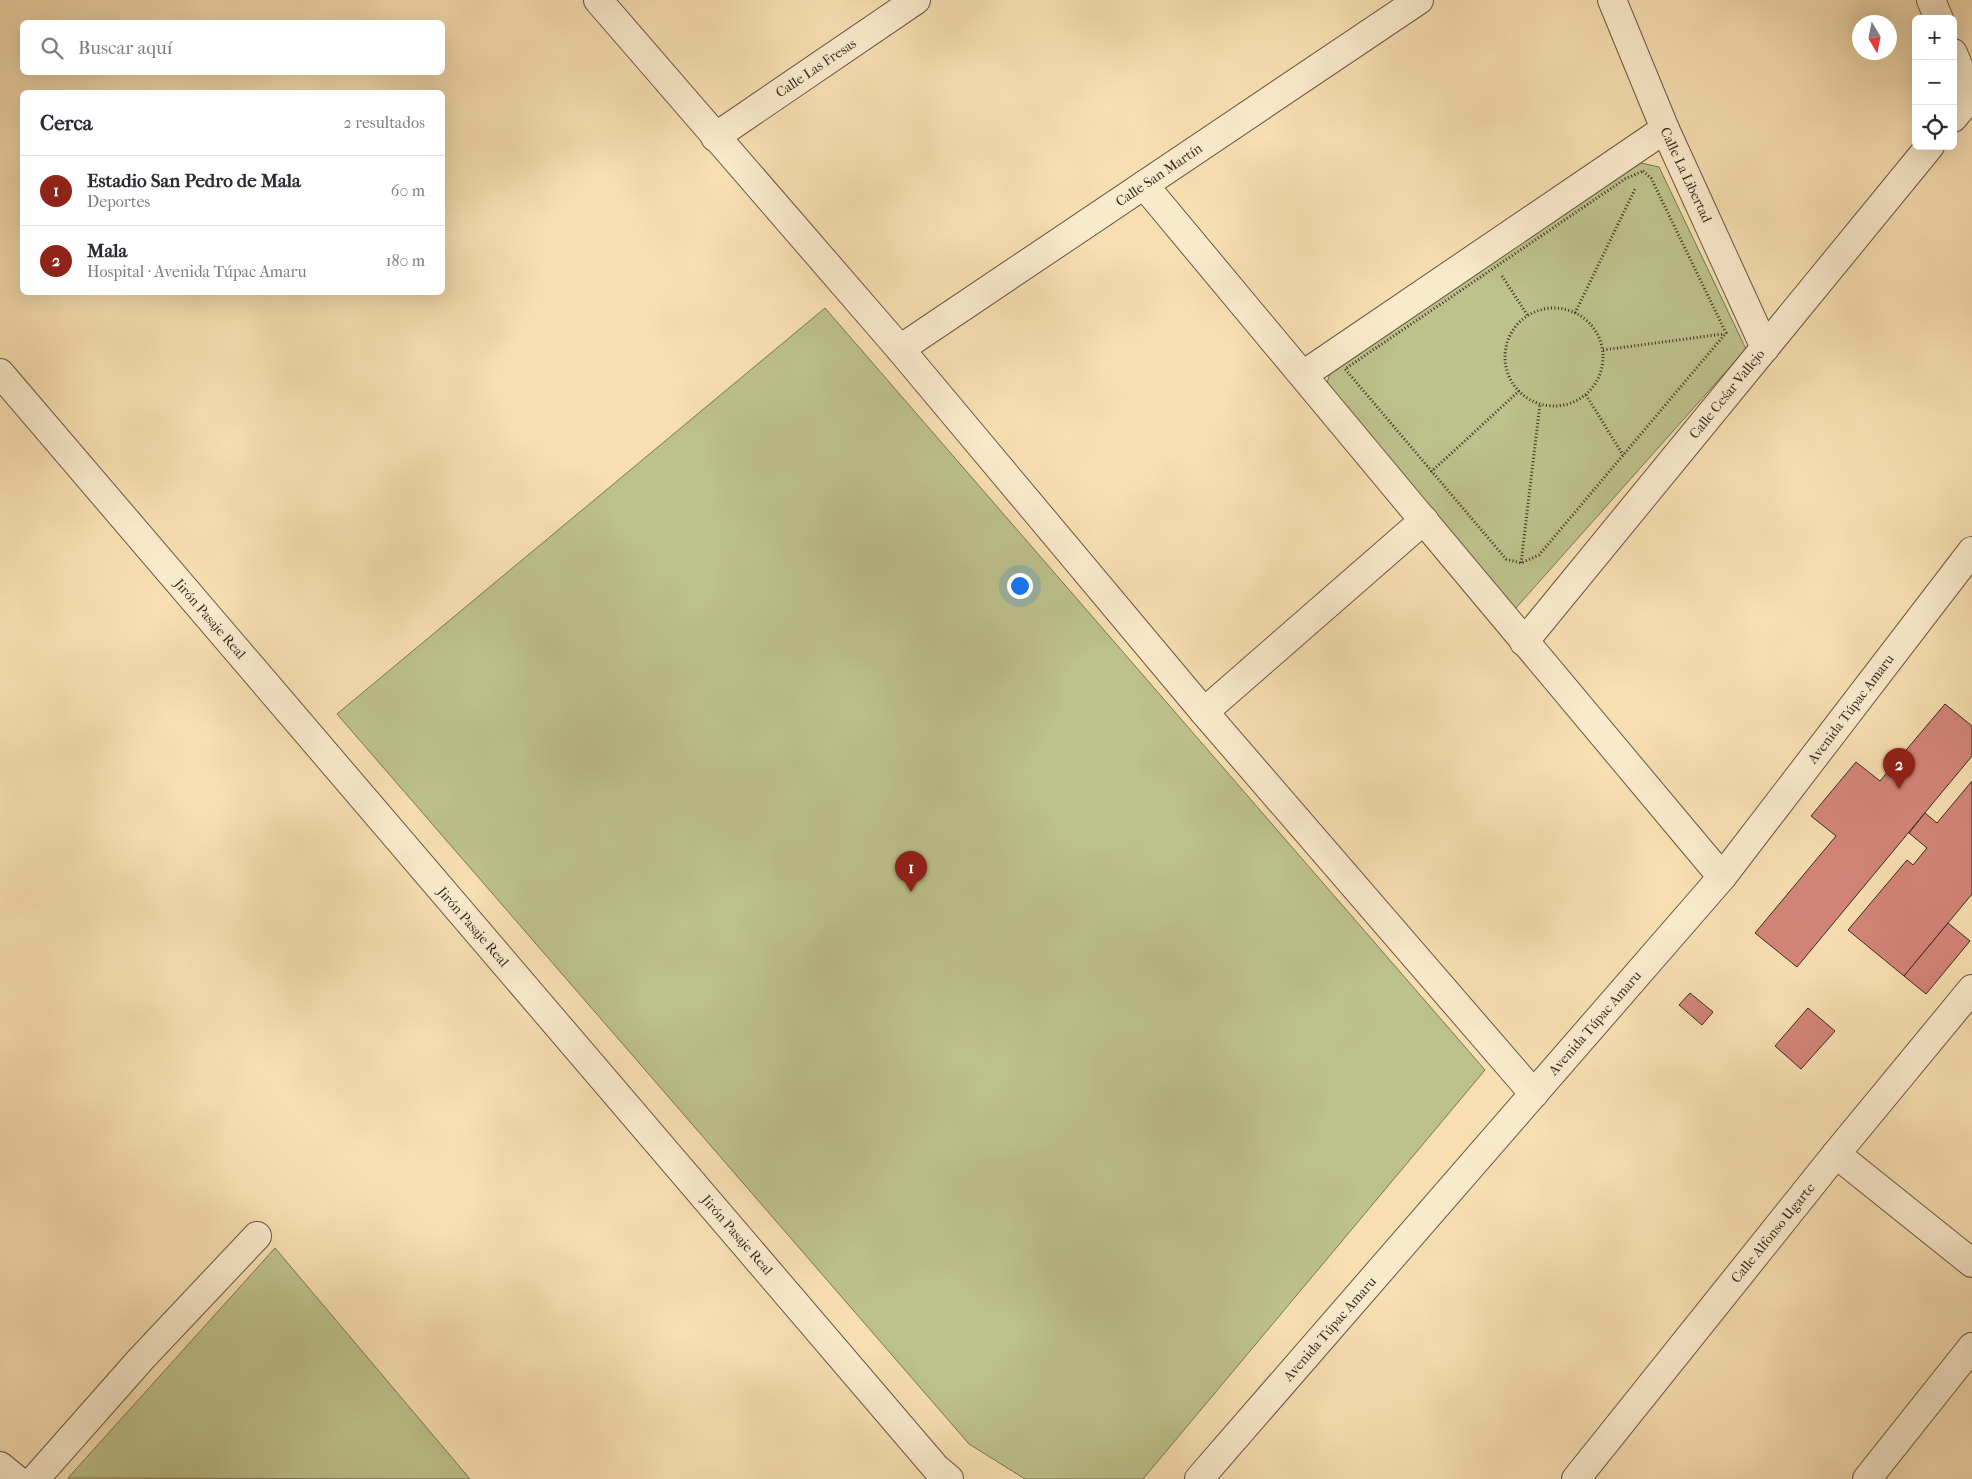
<!DOCTYPE html>
<html lang="es">
<meta charset="utf-8">
<style>
:root{--surface:#fff;--page:#f2f2f3;--text:#2b2b33;--muted:#7c7c81;--line:#e1e1e2;--accent:#8f2418}
body{margin:0;font-family:"IM FELL French Canon",serif;background:var(--page);color:var(--text)}
.controls{position:absolute;right:15px;top:15px;display:grid;overflow:hidden;border-radius:8px;box-shadow:0 5px 20px #0002}
.controls button{width:45px;height:45px;display:grid;place-items:center;padding:0;border:0;border-bottom:1px solid var(--line);background:var(--surface);color:var(--text);font:25px sans-serif}
.compass{position:absolute;left:1852px;top:15px;width:45px;height:45px;border-radius:50%;background:var(--surface);box-shadow:0 5px 20px #0002;rotate:170deg}
.you{position:absolute;left:1019px;top:585px;width:18px;height:18px;margin:-12px;border:4px solid #fff;border-radius:50%;background:#1a73e8;box-shadow:0 0 0 8px #1a73e833}
.badge{display:grid;place-items:center;width:32px;height:32px;border-radius:50%;background:var(--accent);color:#fff;font-size:16px;font-weight:700}
.pin{position:absolute;translate:-50% -41px;filter:drop-shadow(0 1px 2px #0008)}
.pin::after{content:'';position:absolute;top:26px;width:18px;height:15px;background:inherit;clip-path:polygon(0 0,100% 0,50% 100%)}
.list{margin:0;padding:0;list-style:none}
h2{display:flex;justify-content:space-between;align-items:center;height:65px;margin:0;padding:0 20px;font-size:21px}
h2 small{font-size:16px;font-weight:400;color:var(--muted)}
.list li{display:grid;grid-template-columns:32px 1fr auto;gap:15px;align-items:center;box-sizing:border-box;height:70px;padding:0 20px;border-top:1px solid var(--line)}
.list b{display:block;font-size:19px;white-space:nowrap}
.list p{margin:0;font-size:16px;white-space:nowrap;color:var(--muted)}
.list em{font-size:16px;font-style:normal;color:var(--muted)}
.icon{flex:none;width:28px;height:28px;fill:none;stroke:currentColor;stroke-width:2;stroke-linecap:round;stroke-linejoin:round}
.map{position:relative;flex:none;width:1972px;height:1479px;overflow:hidden}
.search{position:absolute;background:var(--surface);box-shadow:0 5px 20px #0002;left:20px;top:20px;width:425px;height:55px;display:flex;align-items:center;gap:12px;box-sizing:border-box;padding:0 18px;border-radius:8px;color:var(--muted);font-size:19px}
.panel{position:absolute;background:var(--surface);box-shadow:0 5px 20px #0002;left:20px;top:90px;width:425px;height:205px;border-radius:8px}
.map>svg:first-child{display:block}
.green{fill:#bdc18b;stroke:#7a7656}
.building{fill:#d48579;stroke:#382a21}
.lines{fill:none;stroke-linecap:round;stroke-linejoin:round}
.minor-casing{stroke:#685745;stroke-width:30}
.path{stroke:#382a21;stroke-width:3;stroke-dasharray:1 2.5;stroke-linecap:butt}
.minor{stroke:#faeacc;stroke-width:28}
.labels{text-anchor:middle;dominant-baseline:central;stroke-width:4;stroke-linejoin:round;paint-order:stroke}
.street-label{font-size:14px;fill:#382a21;stroke:#faeacc}
</style>
<div class="map">
<svg width="1972" height="1479" viewBox="0 0 1972 1479">
<rect width="100%" height="100%" fill="#f7dfb1"/>
<filter id="stains"><feTurbulence type="fractalNoise" baseFrequency=".004" numOctaves="4"/><feColorMatrix values="0 0 0 0 .2 0 0 0 0 .09 0 0 0 0 .02 0 0 0 .5 -.17"/></filter>
<radialGradient id="worn" r=".72"><stop offset=".6" stop-color="#630" stop-opacity="0"/><stop offset="1" stop-color="#630" stop-opacity=".3"/></radialGradient>
<!-- green -->
<g class="green">
<path d="M 1632,161 L 1659,167 L 1746,349 L 1515,609 L 1326,386 L 1332,367 Z"/>
<path d="M 825,308 L 1485,1070 L 1143,1479 L 1025,1479 L 969,1444 L 337,714 Z"/>
<path d="M 275,1248 L 470,1479 L 68,1478 Z"/>
</g>
<!-- building -->
<g class="building">
<path d="M 1945,704 L 1972,726 L 1972,756 L 1797,967 L 1755,933 L 1836,836 L 1811,816 L 1856,762 L 1880,781 Z"/>
<path d="M 1972,781 L 1972,894 L 1904,976 L 1848,930 L 1907,860 L 1913,865 L 1927,848 L 1909,833 L 1925,813 L 1937,823 Z"/>
<path d="M 1948,923 L 1970,941 L 1926,994 L 1904,976 Z"/>
<path d="M 1690,993 L 1713,1012 L 1702,1025 L 1679,1005 Z"/>
<path d="M 1808,1008 L 1835,1031 L 1801,1069 L 1775,1046 Z"/>
</g>
<g class="lines">
<!-- minor casing -->
<g class="minor-casing">
<g id="minor">
<path d="M 598,0 L 900,349 L 1204,712 L 1534,1094"/>
<path d="M 1612,0 L 1665,129 L 1765,348"/>
<path d="M 1931,0 L 1939,19"/>
<path d="M 1953,53 L 1972,98"/>
<path d="M 1953,118 L 1971,96"/>
<path d="M 715,137 L 916,0"/>
<path d="M 1144,185 C 1337,415 1528,648 1722,877"/>
<path d="M 900,349 L 1419,0"/>
<path d="M 0,373 L 936,1468 L 949,1479"/>
<path d="M 1303,375 L 1665,129"/>
<path d="M 1524,642 L 1930,146"/>
<path d="M 1204,712 L 1424,520"/>
<path d="M 1836,1154 L 1972,1263"/>
<path d="M 0,1466 L 16,1479"/>
<path d="M 35,1479 L 141,1359 L 257,1236"/>
<path d="M 1199,1479 L 1722,877 L 1972,551"/>
<path d="M 1576,1479 L 1836,1154 L 1972,989"/>
<path d="M 1867,1479 L 1972,1347"/>
</g>
</g>
<!-- path -->
<g class="path">
<path d="M 1643,171 L 1651,178 L 1726,333 L 1539,555 L 1521,563 L 1506,559 L 1345,369 L 1625,179 Z"/>
<path d="M 1502,276 L 1528,316"/>
<circle cx="1554" cy="357" r="49"/>
<path d="M 1575,313 L 1636,187"/>
<path d="M 1603,350 L 1723,334"/>
<path d="M 1586,395 L 1623,455"/>
<path d="M 1431,472 L 1519,391"/>
<path d="M 1521,563 L 1540,404"/>
</g>
<!-- minor -->
<use href="#minor" class="minor"/>
</g>
<g class="labels">
<!-- street labels -->
<g class="street-label">
<text transform="translate(816 68) rotate(-34)">Calle Las Fresas</text>
<text transform="translate(1159 175) rotate(-34)">Calle San Martín</text>
<text transform="translate(1686 175) rotate(65)">Calle La Libertad</text>
<text transform="translate(1727 394) rotate(-51)">Calle Ceśar Vallejo</text>
<text transform="translate(210 619) rotate(49)">Jirón Pasaje Real</text>
<text transform="translate(1851 709) rotate(-53)">Avenida Túpac Amaru</text>
<text transform="translate(473 927) rotate(49)">Jirón Pasaje Real</text>
<text transform="translate(1595 1023) rotate(-49)">Avenida Túpac Amaru</text>
<text transform="translate(1773 1233) rotate(-51)">Calle Alfonso Ugarte</text>
<text transform="translate(737 1235) rotate(49)">Jirón Pasaje Real</text>
<text transform="translate(1330 1329) rotate(-49)">Avenida Túpac Amaru</text>
</g>
</g>
<rect width="100%" height="100%" filter="url(#stains)"/>
<rect width="100%" height="100%" fill="url(#worn)"/>
</svg>
<div class="controls">
<button>+</button>
<button>−</button>
<button><svg class="icon" aria-label="locate" viewBox="0 0 24 24"><circle cx="12" cy="12" r="6"/><path d="M12 2v4M12 18v4M2 12h4M18 12h4"/></svg></button>
</div>
<svg class="compass" viewBox="-18 -18 36 36"><path d="M0-13l5 13h-10z" fill="#e53935"/><path d="M0 13l5-13h-10z" fill="#7c7c81"/></svg>
<div class="you"></div>
<div class="pin badge" style="left:911px;top:892px">1</div>
<div class="pin badge" style="left:1899px;top:789px">2</div>
<div class="search"><svg class="icon" aria-label="search" viewBox="0 0 24 24"><circle cx="10" cy="10" r="6"/><path d="M15 15l6 6"/></svg>Buscar aquí</div>
<section class="panel">
<h2>Cerca<small>2 resultados</small></h2>
<ul class="list">
<li><span class="badge">1</span><div><b>Estadio San Pedro de Mala</b><p>Deportes</p></div><em>60 m</em></li>
<li><span class="badge">2</span><div><b>Mala</b><p>Hospital · Avenida Túpac Amaru</p></div><em>180 m</em></li>
</ul>
</section>
</div>
